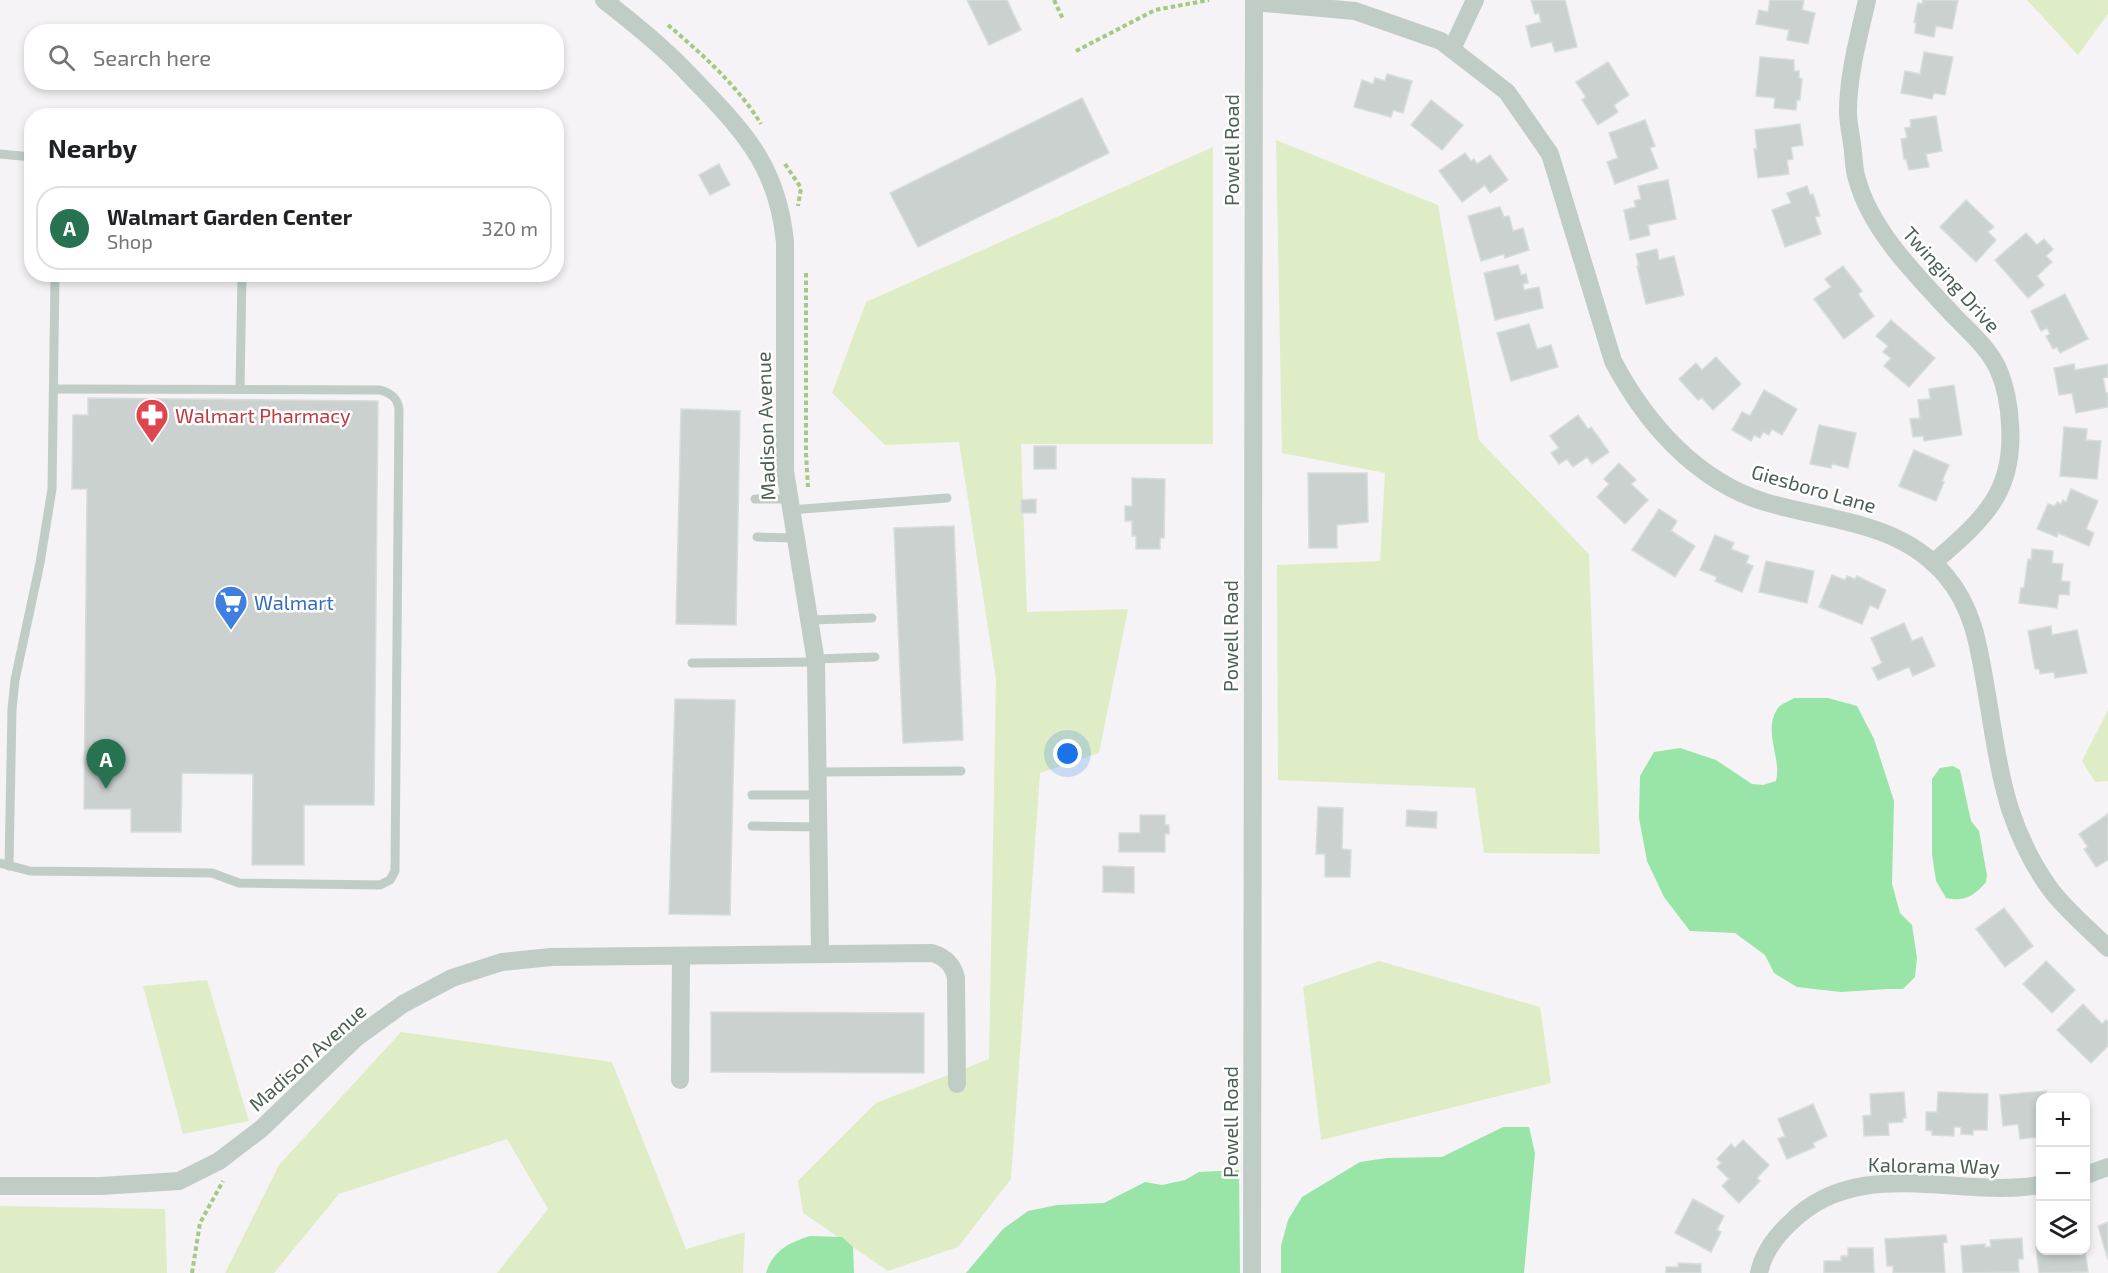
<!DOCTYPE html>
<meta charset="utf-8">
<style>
:root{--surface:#fff;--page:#f6f6f6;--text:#202124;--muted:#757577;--line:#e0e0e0;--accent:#267251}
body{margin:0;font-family:"Exo 2",sans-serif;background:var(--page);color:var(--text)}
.controls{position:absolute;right:18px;bottom:18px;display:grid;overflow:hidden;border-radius:12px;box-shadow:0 3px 9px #0003}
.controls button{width:54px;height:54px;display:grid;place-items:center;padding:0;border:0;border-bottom:2px solid var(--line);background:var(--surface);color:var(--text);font:30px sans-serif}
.you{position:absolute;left:1068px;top:754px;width:21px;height:21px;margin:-15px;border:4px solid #fff;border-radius:50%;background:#1a73e8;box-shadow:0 0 0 9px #1a73e833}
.badge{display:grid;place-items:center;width:39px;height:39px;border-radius:50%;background:var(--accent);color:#fff;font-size:20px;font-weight:700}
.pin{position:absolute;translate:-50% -50px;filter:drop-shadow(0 2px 3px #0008)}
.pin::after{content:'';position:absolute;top:32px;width:21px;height:18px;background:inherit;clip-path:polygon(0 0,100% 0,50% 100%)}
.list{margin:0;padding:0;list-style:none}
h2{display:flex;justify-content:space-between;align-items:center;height:78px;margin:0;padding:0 24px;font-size:26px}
h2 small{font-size:20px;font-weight:400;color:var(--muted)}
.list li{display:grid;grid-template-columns:39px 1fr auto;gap:18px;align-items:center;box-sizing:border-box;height:84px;margin:0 12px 12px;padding:0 12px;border:2px solid var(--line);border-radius:24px}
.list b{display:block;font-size:22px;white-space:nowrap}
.list p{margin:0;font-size:20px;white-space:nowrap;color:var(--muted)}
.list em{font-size:20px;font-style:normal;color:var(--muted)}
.icon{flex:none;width:33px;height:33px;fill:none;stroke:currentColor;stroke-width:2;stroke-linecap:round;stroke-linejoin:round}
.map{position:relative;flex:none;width:2108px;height:1273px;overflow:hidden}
.search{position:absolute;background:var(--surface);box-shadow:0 3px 9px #0003;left:24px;top:24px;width:540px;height:66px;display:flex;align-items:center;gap:15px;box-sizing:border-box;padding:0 21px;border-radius:24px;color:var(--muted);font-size:22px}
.panel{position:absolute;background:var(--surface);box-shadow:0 3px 9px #0003;left:24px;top:108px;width:540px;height:174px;border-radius:24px}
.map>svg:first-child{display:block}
.green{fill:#dfedc7}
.water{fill:#98e5a7}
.building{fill:#cad1ce;stroke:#d7dddb;stroke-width:1.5}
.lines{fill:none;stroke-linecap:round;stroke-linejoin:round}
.path{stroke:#a6c882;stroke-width:4;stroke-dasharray:4.5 3;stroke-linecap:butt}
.service{stroke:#c0cdc6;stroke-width:9}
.minor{stroke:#c0cdc6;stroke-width:18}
.labels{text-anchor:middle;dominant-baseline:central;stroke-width:5;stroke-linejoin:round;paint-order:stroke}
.street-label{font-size:20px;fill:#4c5f54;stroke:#fff}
.health-label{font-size:20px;fill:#be3a42;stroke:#fff;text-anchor:start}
.shop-label{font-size:20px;fill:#366cbe;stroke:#fff;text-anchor:start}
</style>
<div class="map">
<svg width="2108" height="1273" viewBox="0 0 2108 1273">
<rect width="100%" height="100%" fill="#f5f3f5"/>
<!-- green -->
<g class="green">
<path d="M 2027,0 L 2108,0 L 2108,14 L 2078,55 Z"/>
<path d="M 1276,140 L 1438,205 L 1479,440 L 1589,554 L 1600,854 L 1484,853 L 1475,788 L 1278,780 L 1277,565 L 1380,561 L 1385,473 L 1282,453 Z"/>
<path d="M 1213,147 L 1213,444 L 1021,444 L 1027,612 L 1128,609 L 1099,753 L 1040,773 L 1011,1179 L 958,1247 L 888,1271 L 803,1213 L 798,1181 L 876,1103 L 989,1059 L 996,679 L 959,442 L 885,445 L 832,393 L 866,302 Z"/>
<path d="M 2108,710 L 2108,781 L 2095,782 L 2082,761 Z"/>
<path d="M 1379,961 L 1540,1007 L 1551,1083 L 1321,1140 L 1303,987 Z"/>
<path d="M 207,980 L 249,1121 L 183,1134 L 143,986 Z"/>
<path d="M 401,1032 L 612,1062 L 686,1249 L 745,1232 L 743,1273 L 497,1273 L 548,1209 L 507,1139 L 339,1194 L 274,1273 L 225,1273 L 279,1165 Z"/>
<path d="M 0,1206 L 165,1209 L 167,1273 L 0,1273 Z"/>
</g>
<!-- water -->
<g class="water">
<path d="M 1794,698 L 1828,698 L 1857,706 L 1874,739 L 1894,801 L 1892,884 L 1900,913 L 1912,925 L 1917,958 L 1915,977 L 1903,989 L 1888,989 L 1841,992 L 1797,987 L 1774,973 L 1765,955 L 1735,933 L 1690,931 L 1664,897 L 1647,861 L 1639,818 L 1640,776 L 1654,752 L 1680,748 L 1716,760 L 1752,784 L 1763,785 L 1776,781 C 1782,757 1762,731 1778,708 C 1781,704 1789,701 1794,698 Z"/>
<path d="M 1953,766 L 1960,770 L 1971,821 L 1979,831 L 1987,875 L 1986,882 C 1974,896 1965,902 1946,898 L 1936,881 L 1932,854 L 1932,779 L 1940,768 Z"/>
<path d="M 1503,1127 L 1529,1127 L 1535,1153 L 1524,1273 L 1281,1273 L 1281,1246 L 1288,1220 L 1302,1197 L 1360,1162 L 1387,1158 L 1442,1157 Z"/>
<path d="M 1239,1170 L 1240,1273 L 966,1273 L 1003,1229 L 1028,1211 L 1057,1205 L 1104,1203 L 1145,1182 L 1162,1185 L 1185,1180 L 1199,1172 Z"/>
<path d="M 810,1236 L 842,1237 L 853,1247 L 854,1273 L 766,1273 C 773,1250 789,1243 810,1236 Z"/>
</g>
<!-- building -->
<g class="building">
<path d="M 967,0 L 1007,0 L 1021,30 L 989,45 Z"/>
<path d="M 1531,0 L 1565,0 L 1577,47 L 1555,52 L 1552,42 L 1531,47 L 1526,26 L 1541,22 L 1539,13 L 1535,14 Z"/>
<path d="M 1770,0 L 1804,0 L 1802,10 L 1815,13 L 1808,44 L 1787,40 L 1789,30 L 1756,24 L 1759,10 L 1768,12 Z"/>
<path d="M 1923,0 L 1958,0 L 1952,29 L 1936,26 L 1934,37 L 1915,33 L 1916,23 L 1914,22 L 1918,3 L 1922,4 Z"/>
<path d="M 1924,52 L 1953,57 L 1945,95 L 1934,93 L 1932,99 L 1901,93 L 1905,71 L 1920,74 Z"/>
<path d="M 1760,57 L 1794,60 L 1794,71 L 1799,71 L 1799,78 L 1802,79 L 1800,100 L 1797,100 L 1796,110 L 1774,108 L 1775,98 L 1756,96 Z"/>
<path d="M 1608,62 L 1629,95 L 1614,105 L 1618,112 L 1598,125 L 1582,100 L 1586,97 L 1576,82 Z"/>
<path d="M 1387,74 L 1412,81 L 1403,113 L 1393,110 L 1391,117 L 1354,107 L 1362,80 L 1373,84 L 1375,78 L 1385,81 Z"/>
<path d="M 1082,98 L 1109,153 L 918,247 L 890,193 Z"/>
<path d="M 1431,100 L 1463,125 L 1442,150 L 1411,125 Z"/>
<path d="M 1936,116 L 1942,151 L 1926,154 L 1929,167 L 1909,170 L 1906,159 L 1904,159 L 1901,139 L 1907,138 L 1905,128 L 1911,127 L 1910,120 Z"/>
<path d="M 1645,120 L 1655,146 L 1650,148 L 1658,168 L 1615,184 L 1607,162 L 1618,158 L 1609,133 Z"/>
<path d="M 1800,124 L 1803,145 L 1791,147 L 1793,159 L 1787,160 L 1789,174 L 1758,178 L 1754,149 L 1757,149 L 1755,130 Z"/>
<path d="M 1465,153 L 1471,161 L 1474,159 L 1477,164 L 1490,155 L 1508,180 L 1490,193 L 1485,185 L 1462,202 L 1439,171 Z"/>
<path d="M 719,164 L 730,185 L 710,195 L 699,175 Z"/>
<path d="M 1668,180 L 1676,219 L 1648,225 L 1650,235 L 1630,240 L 1624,210 L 1636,207 L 1634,201 L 1641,199 L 1638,186 Z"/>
<path d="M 1807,186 L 1810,195 L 1813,194 L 1820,216 L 1815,217 L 1821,234 L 1785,247 L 1772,210 L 1791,203 L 1787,193 Z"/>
<path d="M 1966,200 L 1994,227 L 1988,232 L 1996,240 L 1976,262 L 1940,227 Z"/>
<path d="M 1500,207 L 1504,217 L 1509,216 L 1513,231 L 1523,228 L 1529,250 L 1505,258 L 1504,254 L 1481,261 L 1468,216 Z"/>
<path d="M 2026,233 L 2037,245 L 2044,239 L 2053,249 L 2046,256 L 2052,262 L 2037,276 L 2044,285 L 2028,298 L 1995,260 Z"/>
<path d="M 1657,249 L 1659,260 L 1674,256 L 1684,295 L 1646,304 L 1637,266 L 1639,266 L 1636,254 Z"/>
<path d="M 1518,265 L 1521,275 L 1526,274 L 1528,283 L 1523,284 L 1524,290 L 1539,287 L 1543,308 L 1495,320 L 1484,273 Z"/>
<path d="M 1843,266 L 1862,291 L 1858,294 L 1874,316 L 1844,339 L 1814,299 L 1831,287 L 1825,279 Z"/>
<path d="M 2065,294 L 2088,339 L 2060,353 L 2057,347 L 2053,349 L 2046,336 L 2050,334 L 2047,328 L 2041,331 L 2031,311 Z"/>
<path d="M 1891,320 L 1935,358 L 1909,387 L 1884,366 L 1891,358 L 1883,352 L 1888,346 L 1876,336 Z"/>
<path d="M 1529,324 L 1537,349 L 1551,345 L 1558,367 L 1511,381 L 1497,333 Z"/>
<path d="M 1716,357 L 1741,384 L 1713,410 L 1702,398 L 1698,400 L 1679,379 L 1696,363 L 1702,370 Z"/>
<path d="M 2074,364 L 2075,370 L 2108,364 L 2108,377 L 2103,378 L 2106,393 L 2108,393 L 2108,407 L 2076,413 L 2072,393 L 2059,395 L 2054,368 Z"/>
<path d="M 1954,385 L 1962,435 L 1924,441 L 1923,436 L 1913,437 L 1910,419 L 1920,418 L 1918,400 L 1930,399 L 1929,389 Z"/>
<path d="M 1764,390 L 1797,409 L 1782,435 L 1772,429 L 1769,435 L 1763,432 L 1760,438 L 1754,435 L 1751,441 L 1732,430 L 1742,412 L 1750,416 Z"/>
<path d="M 88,398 L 378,401 L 374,805 L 304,805 L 304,865 L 252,865 L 253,774 L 182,773 L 181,832 L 131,832 L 131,809 L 84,809 L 87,489 L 72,489 L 73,415 L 88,415 Z"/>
<path d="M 681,409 L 740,411 L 736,625 L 676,624 Z"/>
<path d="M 1578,415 L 1588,429 L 1591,427 L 1609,452 L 1592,464 L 1587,457 L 1573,467 L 1567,459 L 1559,464 L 1551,453 L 1559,448 L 1550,436 Z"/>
<path d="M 1819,425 L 1856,433 L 1848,468 L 1832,464 L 1831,468 L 1810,464 Z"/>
<path d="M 2064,427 L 2087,429 L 2086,440 L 2101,441 L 2097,479 L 2060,476 Z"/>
<rect x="1034" y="446" width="22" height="23"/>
<path d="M 1914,450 L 1949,465 L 1942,481 L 1944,482 L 1936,501 L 1899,486 Z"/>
<path d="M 1619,463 L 1636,480 L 1631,484 L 1648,500 L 1625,524 L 1597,497 L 1609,484 L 1604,479 Z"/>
<path d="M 1308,473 L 1367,473 L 1368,522 L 1337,525 L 1337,548 L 1309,548 Z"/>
<path d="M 1132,478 L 1165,479 L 1164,538 L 1160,538 L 1160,549 L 1136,549 L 1136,536 L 1132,536 L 1132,521 L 1125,521 L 1125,506 L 1132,506 Z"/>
<path d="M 2071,489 L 2098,501 L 2086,529 L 2094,533 L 2089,546 L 2058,533 L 2057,537 L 2037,529 L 2048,504 L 2055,506 L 2057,502 L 2061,504 L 2063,500 L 2066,502 Z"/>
<path d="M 1036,499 L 1036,513 L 1021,513 L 1021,500 Z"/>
<path d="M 1659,509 L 1677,521 L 1671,531 L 1695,546 L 1675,577 L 1632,550 Z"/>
<path d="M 954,526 L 963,740 L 903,743 L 894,528 Z"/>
<path d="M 1715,535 L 1734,543 L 1731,549 L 1749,556 L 1746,563 L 1753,566 L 1742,592 L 1715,581 L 1717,577 L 1700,570 Z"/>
<path d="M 2032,549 L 2053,551 L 2052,563 L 2063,564 L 2061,581 L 2070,582 L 2069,595 L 2059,594 L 2057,608 L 2019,603 L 2021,588 L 2024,588 L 2028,559 L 2031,560 Z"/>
<path d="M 1766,561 L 1814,571 L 1807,603 L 1759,592 Z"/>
<path d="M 1832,575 L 1845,580 L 1847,576 L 1855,579 L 1857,576 L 1886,590 L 1878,609 L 1870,605 L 1862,624 L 1819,607 Z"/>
<path d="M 1904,623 L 1912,641 L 1922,637 L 1935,666 L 1913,676 L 1909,667 L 1878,680 L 1872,668 L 1882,663 L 1871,638 Z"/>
<path d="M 2051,626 L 2052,635 L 2077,630 L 2087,673 L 2055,678 L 2054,672 L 2040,674 L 2039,669 L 2035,669 L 2028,631 Z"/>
<path d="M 675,699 L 735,700 L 730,915 L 669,914 Z"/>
<path d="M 1318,807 L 1343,808 L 1342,849 L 1351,850 L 1350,877 L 1325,877 L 1325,854 L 1316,854 Z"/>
<path d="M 1407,810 L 1437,812 L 1436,828 L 1406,826 Z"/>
<path d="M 2108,814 L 2108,860 L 2096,867 L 2084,849 L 2088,847 L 2079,834 Z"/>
<path d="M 1140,815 L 1165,815 L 1165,825 L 1169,825 L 1169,834 L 1165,834 L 1165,852 L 1119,852 L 1119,833 L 1140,833 Z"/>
<path d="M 1103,866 L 1134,867 L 1134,893 L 1103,892 Z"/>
<path d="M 2004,908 L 2033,946 L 2005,967 L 1976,929 Z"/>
<path d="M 2046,961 L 2075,990 L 2052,1013 L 2023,984 Z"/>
<path d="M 2083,1004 L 2102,1024 L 2106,1020 L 2108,1022 L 2108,1046 L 2091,1063 L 2057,1030 Z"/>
<path d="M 711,1012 L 924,1013 L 924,1073 L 711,1072 Z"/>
<path d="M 2046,1091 L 2046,1098 L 2040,1098 L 2040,1137 L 2020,1139 L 2018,1124 L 2003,1126 L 2000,1095 Z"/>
<path d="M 1904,1092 L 1906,1118 L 1903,1118 L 1903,1122 L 1888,1123 L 1889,1135 L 1864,1136 L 1863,1116 L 1871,1115 L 1870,1094 Z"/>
<path d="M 1938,1092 L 1988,1094 L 1987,1130 L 1973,1130 L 1973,1135 L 1961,1134 L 1961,1127 L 1954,1127 L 1954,1136 L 1932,1135 L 1932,1131 L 1926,1130 L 1926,1112 L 1937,1112 Z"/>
<path d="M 1813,1104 L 1827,1136 L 1813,1143 L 1815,1147 L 1787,1159 L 1778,1139 L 1785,1136 L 1778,1119 Z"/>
<path d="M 1743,1140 L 1769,1165 L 1757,1178 L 1760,1181 L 1739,1203 L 1722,1186 L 1729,1179 L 1717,1167 L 1721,1163 L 1717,1159 L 1731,1144 L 1735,1148 Z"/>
<path d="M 1693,1199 L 1724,1216 L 1717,1230 L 1721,1232 L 1711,1252 L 1675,1233 Z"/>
<path d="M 2108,1222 L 2108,1260 L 2098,1226 Z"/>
<path d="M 1946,1235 L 1947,1242 L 1943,1243 L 1945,1273 L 1893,1273 L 1893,1266 L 1887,1266 L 1885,1239 Z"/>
<path d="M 2022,1238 L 2023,1259 L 2018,1259 L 2019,1272 L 1963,1273 L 1961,1246 L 1985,1244 L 1985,1247 L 1991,1247 L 1990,1240 Z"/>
<path d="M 2036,1247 L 2040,1247 L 2040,1250 L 2085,1250 L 2088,1272 L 2039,1273 Z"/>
<path d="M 1848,1248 L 1873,1248 L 1874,1273 L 1824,1273 L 1824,1261 L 1841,1261 L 1841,1256 L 1848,1256 Z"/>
<path d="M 1678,1263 L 1701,1264 L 1701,1273 L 1666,1273 L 1666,1267 L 1678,1267 Z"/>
</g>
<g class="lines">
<!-- path -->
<g class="path">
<path d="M 1054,0 L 1063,19"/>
<path d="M 668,25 C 702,54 737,85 761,124"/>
<path d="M 1076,51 L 1155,10 L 1209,0"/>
<path d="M 785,164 L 801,188 L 798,206"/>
<path d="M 806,273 L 806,454 L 808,487"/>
<path d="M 192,1273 L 200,1223 L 223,1181"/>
</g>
<!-- service -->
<g class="service">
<path d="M 0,154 L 32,157"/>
<path d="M 240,389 L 242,274"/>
<path d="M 755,499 L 788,499"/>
<path d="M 790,510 L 947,498"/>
<path d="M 757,537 L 795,538"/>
<path d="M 811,620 L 872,618"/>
<path d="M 816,659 L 875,657"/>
<path d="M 692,663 L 816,662"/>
<path d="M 819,772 L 961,771"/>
<path d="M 752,795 L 819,795"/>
<path d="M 752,826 L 819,827"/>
<path d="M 0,863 L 30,871 L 212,873 L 239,883 L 380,885 L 390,880 L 395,871 L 399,410 C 398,398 391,393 380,390 L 54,389"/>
<path d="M 9,866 L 12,709 L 15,680 L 40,563 L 52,489 L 55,274"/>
</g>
<!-- minor -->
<g class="minor">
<path d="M 604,0 C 624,16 645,32 664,50 C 678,62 690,76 703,89 C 750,138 778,172 785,242 L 785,471 L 816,662 L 820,953"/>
<path d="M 1867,0 C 1859,36 1848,74 1848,112 C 1848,125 1852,139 1853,152 C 1854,161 1854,171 1857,179 C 1871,232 1920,279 1956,318 C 1972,334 1990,350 1999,371 C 2006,388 2009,405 2010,424 C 2015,494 1982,520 1933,563"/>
<path d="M 1254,2 L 1355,11 L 1441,41 L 1507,92 L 1550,154 L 1613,361 C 1645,422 1696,481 1765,502 C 1828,521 1900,521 1946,576 C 1974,609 1979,648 1986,689 C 1993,729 1998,770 2010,809 C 2019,836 2034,867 2051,890 C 2067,911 2089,929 2108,948"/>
<path d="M 1452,49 L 1475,0"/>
<path d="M 680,1080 L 681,956"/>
<path d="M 2086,1175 L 2108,1167"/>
<path d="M 0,1186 L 101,1186 L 179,1181 L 219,1161 L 261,1129 L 356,1038 L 403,1004 L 452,978 L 502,962 L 551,957 L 932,953 C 945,957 953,964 956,978 L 957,1084"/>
<path d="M 1252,1273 L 1254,0"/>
<path d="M 1759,1273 C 1763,1254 1776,1236 1790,1223 C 1858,1154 1956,1199 2040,1185"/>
</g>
</g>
<!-- icons -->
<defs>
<g id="pharmacy-pin" transform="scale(1.725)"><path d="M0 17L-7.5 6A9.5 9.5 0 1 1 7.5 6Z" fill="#e0444e" stroke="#fff"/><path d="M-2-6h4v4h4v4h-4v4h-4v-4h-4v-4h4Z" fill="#fff"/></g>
<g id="supermarket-pin" transform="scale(1.725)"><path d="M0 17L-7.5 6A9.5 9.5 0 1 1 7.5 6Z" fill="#3f7fe0" stroke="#fff"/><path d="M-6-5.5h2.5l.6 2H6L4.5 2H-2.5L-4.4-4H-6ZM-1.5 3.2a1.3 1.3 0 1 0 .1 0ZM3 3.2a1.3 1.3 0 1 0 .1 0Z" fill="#fff"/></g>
</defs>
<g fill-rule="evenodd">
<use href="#pharmacy-pin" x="152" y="415"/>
<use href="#supermarket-pin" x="231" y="602"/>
</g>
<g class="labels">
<!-- street labels -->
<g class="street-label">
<text transform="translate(1231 150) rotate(-90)">Powell Road</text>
<text transform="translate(1952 279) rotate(48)">Twinging Drive</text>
<text transform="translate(765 426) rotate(-92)">Madison Avenue</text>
<text transform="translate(1814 488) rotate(16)">Giesboro Lane</text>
<text transform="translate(1230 636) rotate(-90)">Powell Road</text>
<text transform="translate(307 1057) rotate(-42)">Madison Avenue</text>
<text transform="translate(1230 1122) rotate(-90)">Powell Road</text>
<text transform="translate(1934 1165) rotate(1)">Kalorama Way</text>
</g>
<!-- health labels -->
<g class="health-label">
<text x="175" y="415">Walmart Pharmacy</text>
</g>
<!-- shop labels -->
<g class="shop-label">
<text x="254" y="602">Walmart</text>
</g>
</g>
</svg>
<div class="controls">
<button>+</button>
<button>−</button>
<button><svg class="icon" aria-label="layers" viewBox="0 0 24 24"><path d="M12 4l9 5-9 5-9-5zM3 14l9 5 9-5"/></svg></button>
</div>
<div class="you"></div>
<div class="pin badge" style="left:106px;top:789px">A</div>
<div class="search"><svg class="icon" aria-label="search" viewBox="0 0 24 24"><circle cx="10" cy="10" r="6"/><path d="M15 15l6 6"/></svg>Search here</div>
<section class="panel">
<h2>Nearby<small></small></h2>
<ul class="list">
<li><span class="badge">A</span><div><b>Walmart Garden Center</b><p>Shop</p></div><em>320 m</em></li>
</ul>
</section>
</div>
